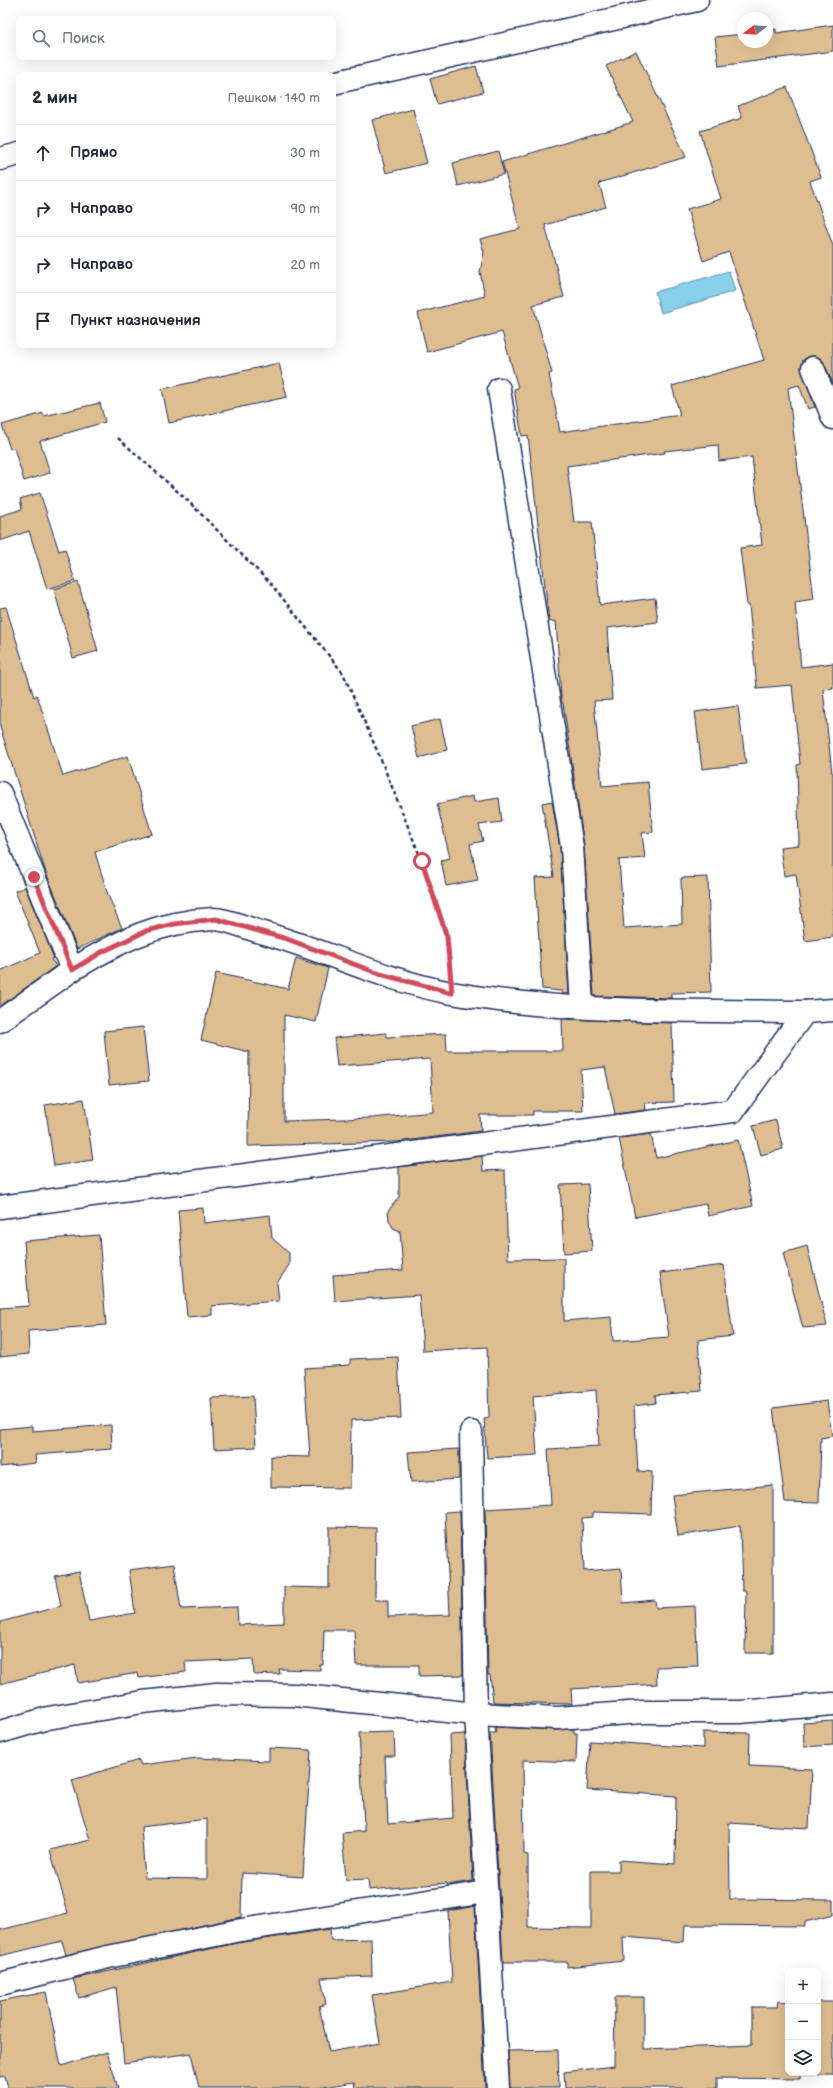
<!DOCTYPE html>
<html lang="ru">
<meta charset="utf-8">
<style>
:root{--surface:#fff;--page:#f6f6f7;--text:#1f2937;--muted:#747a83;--line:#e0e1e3}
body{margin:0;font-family:"Balsamiq Sans",sans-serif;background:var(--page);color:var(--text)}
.controls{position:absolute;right:12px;bottom:12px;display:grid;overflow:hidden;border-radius:8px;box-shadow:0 4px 16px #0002}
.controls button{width:36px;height:36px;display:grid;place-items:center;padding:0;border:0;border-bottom:1px solid var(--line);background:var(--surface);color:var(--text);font:20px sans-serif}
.compass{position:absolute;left:737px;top:12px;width:36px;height:36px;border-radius:50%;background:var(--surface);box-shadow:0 4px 16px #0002;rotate:253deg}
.stop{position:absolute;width:12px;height:12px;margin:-9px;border:3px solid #d1495b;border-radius:50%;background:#fff}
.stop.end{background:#d1495b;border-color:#fff;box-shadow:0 1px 4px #0008}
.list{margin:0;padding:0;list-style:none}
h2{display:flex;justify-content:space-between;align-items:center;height:52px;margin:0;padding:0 16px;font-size:17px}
h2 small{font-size:13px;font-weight:400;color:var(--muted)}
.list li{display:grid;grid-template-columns:26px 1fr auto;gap:12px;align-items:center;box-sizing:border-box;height:56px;padding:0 16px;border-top:1px solid var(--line)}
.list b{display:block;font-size:15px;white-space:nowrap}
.list em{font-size:13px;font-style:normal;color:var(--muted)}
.icon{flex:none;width:22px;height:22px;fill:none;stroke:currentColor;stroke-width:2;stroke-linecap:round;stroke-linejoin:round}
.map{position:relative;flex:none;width:833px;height:2088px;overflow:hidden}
.search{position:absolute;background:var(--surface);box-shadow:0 4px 16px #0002;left:16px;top:16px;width:320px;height:44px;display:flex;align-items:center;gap:10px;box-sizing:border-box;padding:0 14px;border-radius:8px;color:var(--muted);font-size:15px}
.panel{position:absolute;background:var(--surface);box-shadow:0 4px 16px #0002;left:16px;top:72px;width:320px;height:276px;border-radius:8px}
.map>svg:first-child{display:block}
.water{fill:#89d1ea;stroke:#5d90b2}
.building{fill:#debd90;stroke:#1b2f5e;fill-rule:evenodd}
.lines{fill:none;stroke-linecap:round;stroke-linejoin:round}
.minor-casing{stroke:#1b2f5e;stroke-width:25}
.path{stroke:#1b2f5e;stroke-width:2.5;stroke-dasharray:4 3;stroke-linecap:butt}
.minor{stroke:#fff;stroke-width:22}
.route{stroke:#d1495b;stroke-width:5}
</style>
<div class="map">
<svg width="833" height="2088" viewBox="0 0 833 2088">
<rect width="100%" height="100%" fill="#fff"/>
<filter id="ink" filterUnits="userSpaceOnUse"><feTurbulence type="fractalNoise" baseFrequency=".025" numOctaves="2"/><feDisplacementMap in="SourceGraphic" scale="8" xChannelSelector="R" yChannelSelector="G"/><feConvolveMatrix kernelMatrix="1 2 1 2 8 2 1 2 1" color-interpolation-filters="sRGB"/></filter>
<g filter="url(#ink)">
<!-- water -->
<path class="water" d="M 729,271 L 735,291 L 661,313 L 655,292 Z"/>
<!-- building -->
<g class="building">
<path d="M 833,25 L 833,51 L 719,66 L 715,37 L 743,34 L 743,42 L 767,42 L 767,31 L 776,29 L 776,33 Z"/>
<path d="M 636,51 L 686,157 L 599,183 L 606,207 L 545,225 L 564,297 L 533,305 L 552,373 L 549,374 L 560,432 L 680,415 L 672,386 L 764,360 L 729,252 L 703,261 L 687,209 L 721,199 L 700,131 L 742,118 L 738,106 L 787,87 L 821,177 L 810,181 L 833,246 L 833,384 L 824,363 L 820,358 L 814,356 L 809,356 L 803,360 L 801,367 L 815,407 L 808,409 L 799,385 L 788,388 L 814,599 L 795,602 L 801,667 L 833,663 L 833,688 L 823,689 L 832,773 L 833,773 L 833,937 L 805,941 L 796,874 L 784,876 L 780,847 L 799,845 L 797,765 L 800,764 L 792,685 L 757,688 L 749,605 L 747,605 L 740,548 L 762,545 L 752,457 L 719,461 L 718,445 L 664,451 L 665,453 L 567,466 L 574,522 L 592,522 L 600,605 L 655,598 L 658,622 L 607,628 L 612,700 L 594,701 L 602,786 L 648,782 L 653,832 L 642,833 L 645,858 L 619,860 L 624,928 L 682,924 L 681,878 L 708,877 L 711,992 L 671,993 L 671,998 L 594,996 L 584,846 L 563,703 L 562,703 L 561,697 L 556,621 L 549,622 L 528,435 L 522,436 L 514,389 L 518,388 L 502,332 L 427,352 L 418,313 L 485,296 L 480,272 L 484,252 L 480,239 L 520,229 L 502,162 L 633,122 L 606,66 Z"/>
<path d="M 476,66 L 483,92 L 437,104 L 430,79 Z"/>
<path d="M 413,109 L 427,163 L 386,173 L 372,120 Z"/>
<path d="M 498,151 L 504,174 L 458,186 L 453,163 Z"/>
<path d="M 279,363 L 287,397 L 169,423 L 162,389 Z"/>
<path d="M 100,403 L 105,422 L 40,441 L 50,473 L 24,481 L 14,448 L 10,449 L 2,425 L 43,413 L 44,416 Z"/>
<path d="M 40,493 L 59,551 L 65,549 L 75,581 L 47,589 L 29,531 L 0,541 L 0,516 L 22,509 L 20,499 Z"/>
<path d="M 78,582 L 98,651 L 73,658 L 54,589 Z"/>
<path d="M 6,607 L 34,697 L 37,695 L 63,776 L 128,756 L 152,834 L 95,852 L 108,895 L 122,928 L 77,949 L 45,870 L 0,727 L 0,608 Z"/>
<path d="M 738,706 L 746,764 L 702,769 L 695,712 Z"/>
<path d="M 440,719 L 447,750 L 419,758 L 411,726 Z"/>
<path d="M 473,796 L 474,802 L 499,798 L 502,822 L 479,825 L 483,841 L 470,844 L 478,880 L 446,886 L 441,860 L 450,858 L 437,804 Z"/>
<path d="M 552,801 L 560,848 L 569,994 L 562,994 L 562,991 L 542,989 L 535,878 L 554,877 L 542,803 Z"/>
<path d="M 25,887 L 54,958 L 51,959 L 56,966 L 0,1006 L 0,971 L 40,953 L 15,891 Z"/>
<path d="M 296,958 L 328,968 L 316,1022 L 284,1015 L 284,1121 L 372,1118 L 433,1112 L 430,1059 L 337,1066 L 334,1038 L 386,1033 L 387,1037 L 446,1034 L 447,1051 L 563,1051 L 562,1019 L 672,1023 L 674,1102 L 645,1103 L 646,1110 L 615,1114 L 605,1067 L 581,1070 L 583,1111 L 533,1111 L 533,1115 L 480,1115 L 481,1131 L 397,1142 L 248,1146 L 249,1052 L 201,1040 L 216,973 L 288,989 Z"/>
<path d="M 143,1027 L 149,1081 L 109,1085 L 104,1031 Z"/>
<path d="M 84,1099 L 93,1160 L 54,1166 L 45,1105 Z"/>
<path d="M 776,1120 L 783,1149 L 761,1155 L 753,1126 Z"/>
<path d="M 651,1134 L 656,1158 L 738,1140 L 753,1206 L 708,1216 L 706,1204 L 635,1217 L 619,1138 Z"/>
<path d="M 482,1156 L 483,1171 L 505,1170 L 508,1259 L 564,1258 L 564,1321 L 611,1317 L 613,1341 L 669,1337 L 660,1273 L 724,1265 L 733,1336 L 698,1340 L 702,1391 L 655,1395 L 656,1403 L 634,1406 L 638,1471 L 652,1472 L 651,1514 L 593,1512 L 593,1517 L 582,1518 L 584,1571 L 621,1568 L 623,1603 L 655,1600 L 656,1608 L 695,1606 L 698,1666 L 656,1667 L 657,1684 L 571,1689 L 572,1704 L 493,1702 L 490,1675 L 488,1675 L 485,1509 L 551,1505 L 548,1449 L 599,1446 L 596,1390 L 533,1396 L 537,1455 L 487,1458 L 484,1419 L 489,1418 L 487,1347 L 423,1351 L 419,1295 L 335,1301 L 333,1275 L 403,1270 L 400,1231 L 393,1228 L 389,1220 L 388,1211 L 399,1197 L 399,1167 Z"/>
<path d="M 588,1184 L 592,1251 L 564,1253 L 560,1185 Z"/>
<path d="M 203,1208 L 204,1223 L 270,1215 L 272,1238 L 289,1253 L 289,1265 L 277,1283 L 279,1301 L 212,1306 L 212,1315 L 187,1317 L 178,1210 Z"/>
<path d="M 99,1235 L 106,1325 L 28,1331 L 29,1354 L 0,1357 L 0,1308 L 29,1306 L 24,1241 Z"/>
<path d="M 807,1246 L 827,1326 L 803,1328 L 783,1253 Z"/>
<path d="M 398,1357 L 401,1418 L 351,1420 L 350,1488 L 271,1487 L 271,1456 L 310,1457 L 304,1368 L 350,1365 L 350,1359 Z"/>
<path d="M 253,1396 L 256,1447 L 214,1449 L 211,1398 Z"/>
<path d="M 827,1401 L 832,1436 L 821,1438 L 819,1503 L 785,1502 L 773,1408 Z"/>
<path d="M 111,1425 L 112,1449 L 35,1455 L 36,1463 L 0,1467 L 0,1429 L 32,1426 L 32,1431 Z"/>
<path d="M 459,1449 L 459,1479 L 411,1482 L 408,1452 Z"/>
<path d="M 773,1485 L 773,1653 L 745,1653 L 746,1591 L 742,1591 L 740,1526 L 678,1536 L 672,1495 Z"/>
<path d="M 460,1511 L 463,1675 L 419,1676 L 419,1665 L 356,1665 L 354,1630 L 324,1630 L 323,1665 L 320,1665 L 320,1670 L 279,1669 L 280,1674 L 254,1675 L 253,1659 L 185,1662 L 186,1672 L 139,1678 L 138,1673 L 78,1683 L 75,1665 L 0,1684 L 0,1622 L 61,1606 L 55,1576 L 79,1571 L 89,1621 L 135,1613 L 129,1570 L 174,1564 L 181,1609 L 237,1607 L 238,1625 L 284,1623 L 284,1587 L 329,1588 L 329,1527 L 376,1528 L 375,1600 L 388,1600 L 388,1617 L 450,1615 L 445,1512 Z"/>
<path d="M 833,1721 L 833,1745 L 804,1747 L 803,1723 Z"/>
<path d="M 495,1727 L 556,1730 L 574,1729 L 574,1733 L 577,1733 L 576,1762 L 523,1760 L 524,1854 L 528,1855 L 528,1927 L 591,1928 L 591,1871 L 619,1871 L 619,1860 L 675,1864 L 676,1796 L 587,1790 L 590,1741 L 703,1748 L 703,1732 L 750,1733 L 749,1766 L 812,1769 L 809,1828 L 729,1823 L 730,1899 L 833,1900 L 833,1915 L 805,1922 L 805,1926 L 685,1925 L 684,1942 L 623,1937 L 624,1961 L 567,1967 L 567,1962 L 503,1962 L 490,1733 L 496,1733 Z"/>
<path d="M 394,1732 L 395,1756 L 385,1756 L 388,1824 L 453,1818 L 450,1735 L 465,1734 L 473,1881 L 447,1885 L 447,1883 L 369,1890 L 368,1879 L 346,1880 L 342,1833 L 364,1831 L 364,1826 L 359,1733 Z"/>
<path d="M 269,1748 L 311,1750 L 303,1877 L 242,1873 L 241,1917 L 66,1955 L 62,1941 L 0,1956 L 0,1930 L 68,1913 L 50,1850 L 90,1840 L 72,1780 L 139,1760 L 141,1765 L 197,1758 L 269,1761 ZM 207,1819 L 207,1879 L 145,1878 L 141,1827 Z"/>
<path d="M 475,1906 L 485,2088 L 355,2088 L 354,2082 L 318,2088 L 199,2088 L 191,2053 L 124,2063 L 116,1987 L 79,1998 L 73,1979 L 237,1943 L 330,1929 L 331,1940 L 371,1939 L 372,1976 L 321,1978 L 326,2004 L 319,2006 L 329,2052 L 380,2043 L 372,1995 L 452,1982 L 448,1911 Z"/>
<path d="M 46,1992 L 61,2066 L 107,2052 L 118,2088 L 8,2088 L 5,2076 L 0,2077 L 0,2001 Z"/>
<path d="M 615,1997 L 644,1997 L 644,2049 L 752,2045 L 752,2007 L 777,2007 L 778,2001 L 788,2002 L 788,2073 L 818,2073 L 818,2002 L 833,2002 L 833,2075 L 800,2075 L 800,2079 L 717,2078 L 717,2088 L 565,2088 L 564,2072 L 614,2066 Z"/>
<path d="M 558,2050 L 559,2088 L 510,2088 L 508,2051 Z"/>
</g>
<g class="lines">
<!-- minor casing -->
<g class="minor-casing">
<g id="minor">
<path d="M 333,83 L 697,0"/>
<path d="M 0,159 L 19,154"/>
<path d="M 813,368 L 833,418"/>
<path d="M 499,389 L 572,847 L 582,1006"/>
<path d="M 0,793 L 72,970 L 0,1021"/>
<path d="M 72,970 C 119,941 157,922 213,919 C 227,919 244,927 257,931 C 323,949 385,981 452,993 C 568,1014 688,1010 805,1012"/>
<path d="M 0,1207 L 733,1111 L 805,1012 L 833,1010"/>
<path d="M 471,1432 L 476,1714 L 498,2088"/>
<path d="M 0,1732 L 48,1718 L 143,1702 L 216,1694 L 294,1695 L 476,1714 L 557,1718 L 643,1712 L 740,1712 L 833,1704"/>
<path d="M 0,1984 L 108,1957 L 235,1931 L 486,1892"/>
</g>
</g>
<!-- path -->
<path class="path" d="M 118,438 L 187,500 L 270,583 L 343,673 L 379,755 L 422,861 L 447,937 L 449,965"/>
<!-- minor -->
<use href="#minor" class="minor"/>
</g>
</g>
<g class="lines" filter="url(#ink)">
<!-- route -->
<path class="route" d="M 34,877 L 72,970 L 102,952 L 146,931 L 174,924 L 216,919 L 287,939 L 380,974 L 452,993 L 447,937 L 422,861"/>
</g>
</svg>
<div class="controls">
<button>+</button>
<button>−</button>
<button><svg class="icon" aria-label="layers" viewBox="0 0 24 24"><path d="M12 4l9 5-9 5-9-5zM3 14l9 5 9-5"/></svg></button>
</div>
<svg class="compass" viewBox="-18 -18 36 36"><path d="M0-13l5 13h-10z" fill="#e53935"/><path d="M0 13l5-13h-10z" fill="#747a83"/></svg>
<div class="stop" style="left:422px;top:861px"></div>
<div class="stop end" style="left:34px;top:877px"></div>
<div class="search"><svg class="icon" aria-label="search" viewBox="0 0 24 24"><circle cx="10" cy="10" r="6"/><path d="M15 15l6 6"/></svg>Поиск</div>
<section class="panel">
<h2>2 мин<small>Пешком · 140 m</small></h2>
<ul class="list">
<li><svg class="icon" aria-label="ahead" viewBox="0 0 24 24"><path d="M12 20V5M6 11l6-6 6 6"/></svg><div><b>Прямо</b></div><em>30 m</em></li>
<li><svg class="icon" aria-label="right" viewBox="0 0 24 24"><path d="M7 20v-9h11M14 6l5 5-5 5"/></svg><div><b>Направо</b></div><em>90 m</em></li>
<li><svg class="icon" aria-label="right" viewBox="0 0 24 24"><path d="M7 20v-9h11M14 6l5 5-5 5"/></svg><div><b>Направо</b></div><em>20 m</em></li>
<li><svg class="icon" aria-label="arrive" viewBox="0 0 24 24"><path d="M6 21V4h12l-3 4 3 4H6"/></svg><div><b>Пункт назначения</b></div></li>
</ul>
</section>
</div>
